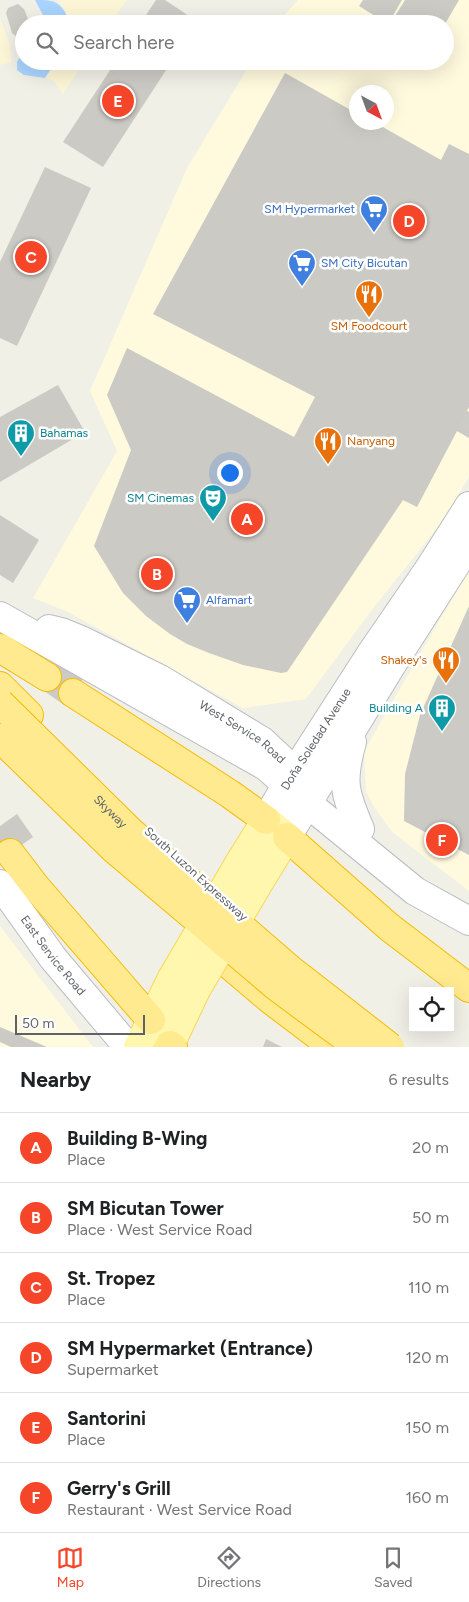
<!DOCTYPE html>
<meta charset="utf-8">
<style>
:root{--surface:#fff;--page:#f6f6f6;--text:#202124;--muted:#757577;--line:#e0e0e0;--accent:#f54629}
body{margin:0;font-family:Figtree,sans-serif;background:var(--page);color:var(--text)}
.controls{position:absolute;right:15px;bottom:15px;display:grid;overflow:hidden;border-radius:0px;box-shadow:0 5px 20px #0002}
.controls button{width:45px;height:45px;display:grid;place-items:center;padding:0;border:0;border-bottom:1px solid var(--line);background:var(--surface);color:var(--text);font:25px sans-serif}
.compass{position:absolute;left:349px;top:85px;width:45px;height:45px;border-radius:50%;background:var(--surface);box-shadow:0 5px 20px #0002;rotate:139deg}
.scale{position:absolute;left:15px;bottom:12px;width:130px;box-sizing:border-box;padding-left:5px;border:2px solid #5e6268;border-top:0;font-size:14px;line-height:18px;white-space:nowrap;color:#5e6268;-webkit-text-stroke:4px #fff;paint-order:stroke}
.you{position:absolute;left:229px;top:472px;width:18px;height:18px;margin:-12px;border:4px solid #fff;border-radius:50%;background:#1a73e8;box-shadow:0 0 0 8px #1a73e833}
.badge{display:grid;place-items:center;width:32px;height:32px;border-radius:50%;background:var(--accent);color:#fff;font-size:16px;font-weight:700}
.pin{position:absolute;translate:-50% -50%;border:2px solid #fff;box-shadow:0 1px 5px #0006}
.list{margin:0;padding:0;list-style:none}
h2{display:flex;justify-content:space-between;align-items:center;height:65px;margin:0;padding:0 20px;font-size:21px}
h2 small{font-size:16px;font-weight:400;color:var(--muted)}
.list li{display:grid;grid-template-columns:32px 1fr auto;gap:15px;align-items:center;box-sizing:border-box;height:70px;padding:0 20px;border-top:1px solid var(--line)}
.list b{display:block;font-size:19px;white-space:nowrap}
.list p{margin:0;font-size:16px;white-space:nowrap;color:var(--muted)}
.list em{font-size:16px;font-style:normal;color:var(--muted)}
.icon{flex:none;width:28px;height:28px;fill:none;stroke:currentColor;stroke-width:2;stroke-linecap:round;stroke-linejoin:round}
.map{position:relative;flex:none;width:469px;height:1047px;overflow:hidden}
.search{position:absolute;background:var(--surface);box-shadow:0 5px 20px #0002;left:15px;right:15px;top:15px;height:55px;display:flex;align-items:center;gap:12px;box-sizing:border-box;padding:0 18px;border-radius:28px;color:var(--muted);font-size:19px}
.sheet{height:485px;background:var(--surface)}
nav{display:flex;justify-content:space-around;align-items:center;box-sizing:border-box;height:70px;border-top:1px solid var(--line);background:var(--surface);font-size:14px;color:var(--muted)}
nav a{display:grid;justify-items:center;gap:2px}
nav .on{color:var(--accent)}
.map>svg:first-child{display:block}
.commercial{fill:#fff9de;fill-rule:evenodd}
.sand{fill:#fdf6d6}
.water{fill:#a9d4ff}
.building{fill:#cccac4}
.lines{fill:none;stroke-linecap:round;stroke-linejoin:round}
.pedestrian-tunnel{stroke:#ccccc7;stroke-width:15;stroke-dasharray:15 8;stroke-linecap:butt}
.secondary-casing{stroke:#babdc3;stroke-width:30}
.primary-casing{stroke:#fbd756;stroke-width:30}
.motorway-casing{stroke:#f8ba00;stroke-width:30}
.secondary{stroke:#fff;stroke-width:28}
.primary{stroke:#fff7ae;stroke-width:28}
.motorway{stroke:#ffea90;stroke-width:28}
.primary-bridge-casing{stroke:#fbd756;stroke-width:30;stroke-linecap:butt}
.motorway-bridge-casing{stroke:#f8ba00;stroke-width:30;stroke-linecap:butt}
.primary-bridge{stroke:#fff7ae;stroke-width:28}
.motorway-bridge{stroke:#ffea90;stroke-width:28}
.labels{text-anchor:middle;dominant-baseline:central;stroke-width:5;stroke-linejoin:round;paint-order:stroke}
.shop-label{font-size:12px;fill:#366cbe;stroke:#fff;text-anchor:start}
.food-label{font-size:12px;fill:#c56008;stroke:#fff}
.culture-label{font-size:12px;fill:#0d838f;stroke:#fff;text-anchor:end}
.street-label{font-size:12px;fill:#5e6268;stroke:#fff}
</style>
<div class="map">
<svg width="469" height="1047" viewBox="0 0 469 1047">
<rect width="100%" height="100%" fill="#f1f0e7"/>
<!-- commercial -->
<g class="commercial">
<path d="M 298,0 L 469,0 L 469,477 L 442,522 L 371,611 L 306,699 L 243,708 L 66,611 L 33,598 L 117,451 L 90,391 L 187,168 L 252,61 L 445,61 L 445,24 L 276,24 ZM 356,92 L 386,92 L 386,122 L 356,122 Z"/>
<path d="M 469,569 L 469,891 L 392,832 L 374,807 L 366,792 L 364,751 Z"/>
<path d="M 0,926 L 93,1047 L 0,1047 Z"/>
</g>
<!-- sand -->
<g class="sand">
<path d="M 56,0 L 127,0 L 110,24 L 69,24 C 68,15 63,4 56,0 Z"/>
<path d="M 0,18 L 10,46 L 11,62 L 0,65 Z"/>
<path d="M 56,61 L 85,61 L 63,94 L 54,81 L 45,78 Z"/>
</g>
<!-- water -->
<g class="water">
<path d="M 35,0 C 51,0 57,0 65,12 C 67,17 68,19 69,24 L 44,24 L 44,17 Z"/>
<path d="M 24,51 L 24,61 L 56,61 L 45,78 L 24,75 L 17,70 L 17,62 Z"/>
</g>
<!-- building -->
<g class="building">
<path d="M 156,0 L 165,0 L 198,22 L 197,24 L 140,24 Z"/>
<path d="M 363,0 L 402,0 L 388,24 L 359,6 Z"/>
<path d="M 405,0 L 459,0 L 445,24 L 390,24 Z"/>
<path d="M 18,4 L 24,9 L 30,24 L 24,24 L 24,38 L 19,39 L 12,33 L 6,13 L 8,8 Z"/>
<path d="M 116,61 L 172,61 L 103,167 L 63,142 Z"/>
<path d="M 285,73 L 356,113 L 356,122 L 374,122 L 441,160 L 449,144 L 469,154 L 469,407 L 467,411 L 469,412 L 469,438 L 457,431 L 417,507 L 403,500 L 287,672 L 281,673 L 243,665 L 209,653 L 187,644 L 170,634 L 146,616 L 123,593 L 94,546 L 131,450 L 107,395 L 127,348 L 294,437 L 315,397 L 153,314 Z"/>
<path d="M 45,167 L 91,188 L 17,346 L 0,338 L 0,262 Z"/>
<path d="M 58,385 L 85,432 L 0,482 L 0,417 Z"/>
<path d="M 0,515 L 39,540 L 13,583 L 0,575 Z"/>
<path d="M 469,606 L 469,855 L 404,821 L 405,774 L 420,715 Z"/>
<path d="M 58,662 L 83,679 L 64,705 L 40,688 Z"/>
<path d="M 17,814 L 33,837 L 0,860 L 0,826 Z"/>
<path d="M 0,1027 L 47,1047 L 11,1047 L 0,1042 Z"/>
<path d="M 266,1039 L 282,1047 L 263,1047 Z"/>
</g>
<g class="lines">
<!-- pedestrian-tunnel -->
<path class="pedestrian-tunnel" d="M 462,421 L 469,425"/>
<!-- secondary casing -->
<g class="secondary-casing">
<g id="secondary">
<path d="M 0,616 L 267,767 L 307,803 L 415,891 L 469,921"/>
<path id="s1" d="M 49,629 L 61,632 L 83,641 L 160,679 L 262,741 L 292,769"/>
<path d="M 352,742 C 341,781 344,792 360,829"/>
<path id="s2" d="M 266,820 L 287,784 L 370,655 L 429,569 L 469,506"/>
<path d="M 287,837 L 391,666 L 469,544"/>
<path id="s3" d="M 0,884 L 53,958 L 128,1047"/>
</g>
</g>
<!-- primary casing -->
<g class="primary-casing">
<g id="primary">
<path d="M 238,865 L 266,820 L 287,837 L 260,881"/>
<path d="M 138,1047 L 172,978"/>
<path d="M 169,1047 L 196,990"/>
</g>
</g>
<!-- motorway casing -->
<g class="motorway-casing">
<g id="motorway">
<path d="M 0,648 L 47,677"/>
<path d="M 0,686 L 29,715"/>
<path d="M 73,693 L 230,794 L 266,820"/>
<path d="M 287,837 L 389,927 L 469,988"/>
<path d="M 10,853 L 36,887 L 151,1020"/>
<path d="M 205,944 L 271,1000 L 333,1047"/>
<path d="M 170,1045 L 173,1047"/>
</g>
</g>
<!-- secondary -->
<use href="#secondary" class="secondary"/>
<!-- primary -->
<use href="#primary" class="primary"/>
<!-- motorway -->
<use href="#motorway" class="motorway"/>
<!-- primary-bridge casing -->
<g class="primary-bridge-casing">
<g id="primary-bridge">
<path d="M 172,978 L 238,865"/>
<path d="M 196,990 L 260,881"/>
</g>
</g>
<!-- motorway-bridge casing -->
<g class="motorway-bridge-casing">
<g id="motorway-bridge">
<path id="s4" d="M 0,703 L 130,831 L 291,970 L 390,1047"/>
<path d="M 0,738 L 114,849 L 277,987 L 358,1047"/>
</g>
</g>
<!-- primary-bridge -->
<use href="#primary-bridge" class="primary-bridge"/>
<!-- motorway-bridge -->
<use href="#motorway-bridge" class="motorway-bridge"/>
</g>
<!-- icons -->
<defs>
<g id="supermarket-pin" transform="scale(1.4375)"><path d="M0 17L-7.5 6A9.5 9.5 0 1 1 7.5 6Z" fill="#3f7fe0" stroke="#fff"/><path d="M-6-5.5h2.5l.6 2H6L4.5 2H-2.5L-4.4-4H-6ZM-1.5 3.2a1.3 1.3 0 1 0 .1 0ZM3 3.2a1.3 1.3 0 1 0 .1 0Z" fill="#fff"/></g>
<g id="restaurant-pin" transform="scale(1.4375)"><path d="M0 17L-7.5 6A9.5 9.5 0 1 1 7.5 6Z" fill="#e8710a" stroke="#fff"/><path d="M-5-6h1v4h1v-4h1v4h1v-4h1v5L-1.5 .5V6h-2V.5L-5-1ZM5-6V6H3V1.5H1.5Q1.5-4 5-6Z" fill="#fff"/></g>
<g id="building-pin" transform="scale(1.4375)"><path d="M0 17L-7.5 6A9.5 9.5 0 1 1 7.5 6Z" fill="#0f9aa8" stroke="#fff"/><path d="M-4-6H4V6H1V3H-1V6H-4ZM-2.5-4.3h1.7v1.8h-1.7ZM.8-4.3h1.7v1.8H.8ZM-2.5-1h1.7V.8h-1.7ZM.8-1h1.7V.8H.8Z" fill="#fff"/></g>
<g id="theatre-pin" transform="scale(1.4375)"><path d="M0 17L-7.5 6A9.5 9.5 0 1 1 7.5 6Z" fill="#0f9aa8" stroke="#fff"/><path d="M-5-5.5Q0-4 5-5.5V0Q5 5 0 6Q-5 5-5 0ZM-3.3-2.5H-1v1.5H-3.3ZM1-2.5H3.3v1.5H1ZM-2.8 1Q0 5.5 2.8 1Z" fill="#fff"/></g>
</defs>
<g fill-rule="evenodd">
<use href="#supermarket-pin" x="374" y="209"/>
<use href="#supermarket-pin" x="302" y="263"/>
<use href="#restaurant-pin" x="369" y="294"/>
<use href="#building-pin" x="21" y="433"/>
<use href="#restaurant-pin" x="328" y="441"/>
<use href="#theatre-pin" x="213" y="498"/>
<use href="#supermarket-pin" x="187" y="600"/>
<use href="#restaurant-pin" x="446" y="660"/>
<use href="#building-pin" x="442" y="708"/>
</g>
<g class="labels">
<!-- shop labels -->
<g class="shop-label">
<text x="355" y="209" text-anchor="end">SM Hypermarket</text>
<text x="321" y="263">SM City Bicutan</text>
<text x="206" y="600">Alfamart</text>
</g>
<!-- food labels -->
<g class="food-label">
<text x="369" y="326">SM Foodcourt</text>
<text x="347" y="441" text-anchor="start">Nanyang</text>
<text x="427" y="660" text-anchor="end">Shakey's</text>
</g>
<!-- culture labels -->
<g class="culture-label">
<text x="40" y="433" text-anchor="start">Bahamas</text>
<text x="194" y="498">SM Cinemas</text>
<text x="423" y="708">Building A</text>
</g>
<!-- street labels -->
<g class="street-label">
<text stroke="none"><textPath href="#s1" startOffset="220">West Service Road</textPath></text>
<text stroke="none"><textPath href="#s2" startOffset="95">Doña Soledad Avenue</textPath></text>
<text stroke="none"><textPath href="#s4" startOffset="155">Skyway</textPath></text>
<text transform="translate(196 874) rotate(42)">South Luzon Expressway</text>
<text stroke="none"><textPath href="#s3" startOffset="89">East Service Road</textPath></text>
</g>
</g>
</svg>
<div class="controls">
<button><svg class="icon" aria-label="locate" viewBox="0 0 24 24"><circle cx="12" cy="12" r="6"/><path d="M12 2v4M12 18v4M2 12h4M18 12h4"/></svg></button>
</div>
<svg class="compass" viewBox="-18 -18 36 36"><path d="M0-13l5 13h-10z" fill="#e53935"/><path d="M0 13l5-13h-10z" fill="#757577"/></svg>
<div class="scale">50 m</div>
<div class="you"></div>
<div class="pin badge" style="left:247px;top:519px">A</div>
<div class="pin badge" style="left:157px;top:574px">B</div>
<div class="pin badge" style="left:31px;top:257px">C</div>
<div class="pin badge" style="left:409px;top:221px">D</div>
<div class="pin badge" style="left:118px;top:101px">E</div>
<div class="pin badge" style="left:442px;top:840px">F</div>
<div class="search"><svg class="icon" aria-label="search" viewBox="0 0 24 24"><circle cx="10" cy="10" r="6"/><path d="M15 15l6 6"/></svg>Search here</div>
</div>
<section class="sheet">
<h2>Nearby<small>6 results</small></h2>
<ul class="list">
<li><span class="badge">A</span><div><b>Building B-Wing</b><p>Place</p></div><em>20 m</em></li>
<li><span class="badge">B</span><div><b>SM Bicutan Tower</b><p>Place · West Service Road</p></div><em>50 m</em></li>
<li><span class="badge">C</span><div><b>St. Tropez</b><p>Place</p></div><em>110 m</em></li>
<li><span class="badge">D</span><div><b>SM Hypermarket (Entrance)</b><p>Supermarket</p></div><em>120 m</em></li>
<li><span class="badge">E</span><div><b>Santorini</b><p>Place</p></div><em>150 m</em></li>
<li><span class="badge">F</span><div><b>Gerry's Grill</b><p>Restaurant · West Service Road</p></div><em>160 m</em></li>
</ul>
</section>
<nav>
<a class="on"><svg class="icon" aria-label="map" viewBox="0 0 24 24"><path d="M3 6l6-2 6 2 6-2v14l-6 2-6-2-6 2zM9 4v14M15 6v14"/></svg>Map</a>
<a><svg class="icon" aria-label="directions" viewBox="0 0 24 24"><path d="M12 3l9 9-9 9-9-9zM9 14v-3h6M13 9l2 2-2 2"/></svg>Directions</a>
<a><svg class="icon" aria-label="saved" viewBox="0 0 24 24"><path d="M7 4h10v16l-5-4-5 4z"/></svg>Saved</a>
</nav>
